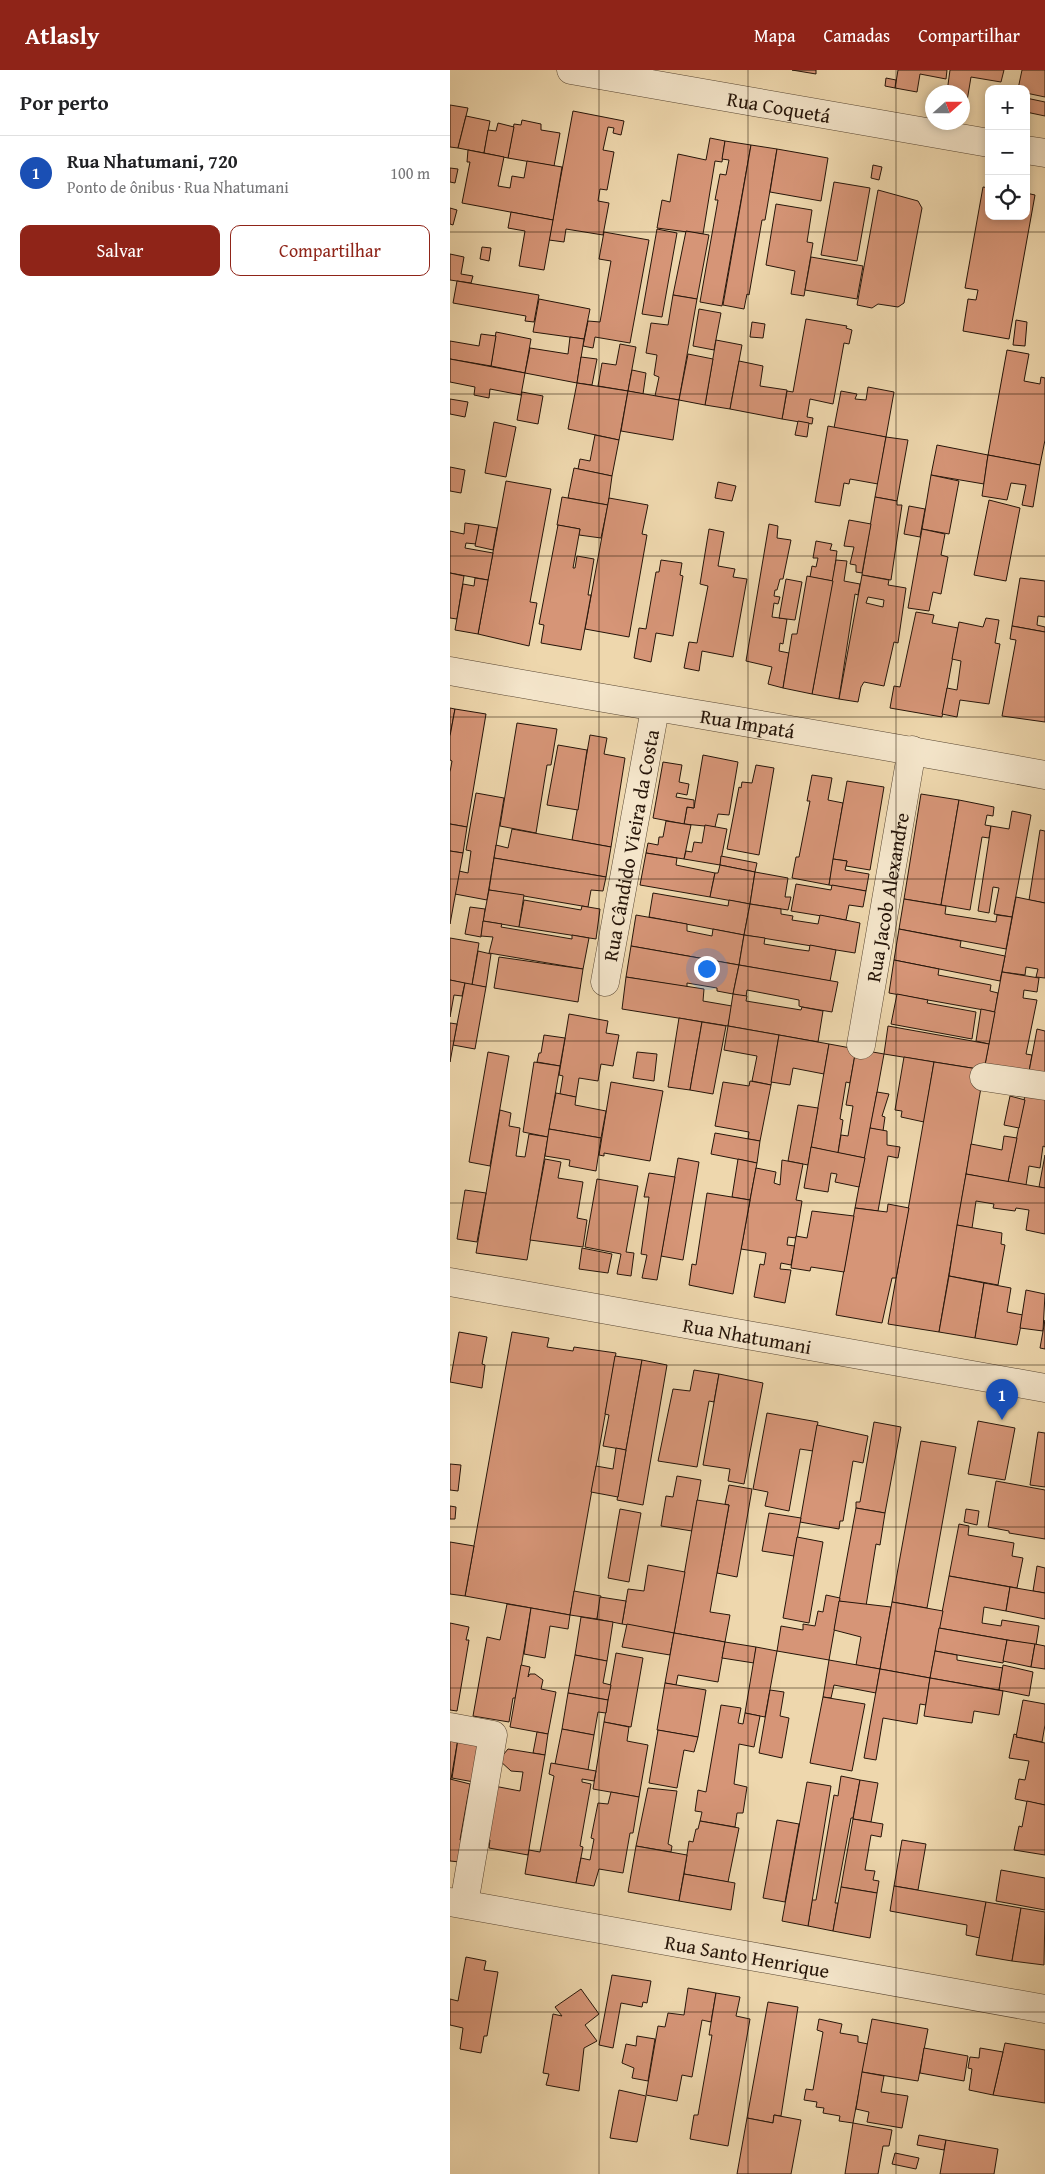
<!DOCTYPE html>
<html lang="pt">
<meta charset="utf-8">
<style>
:root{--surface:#fff;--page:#f6f6f6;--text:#202124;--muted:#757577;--line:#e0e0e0;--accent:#8f2418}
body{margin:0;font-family:"Gentium Book Plus",serif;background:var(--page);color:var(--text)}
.controls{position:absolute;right:15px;top:15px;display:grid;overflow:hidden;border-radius:10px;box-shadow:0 2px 8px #0003}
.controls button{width:45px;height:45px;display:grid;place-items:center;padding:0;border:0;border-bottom:1px solid var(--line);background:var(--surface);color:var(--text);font:25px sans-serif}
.compass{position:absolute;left:475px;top:15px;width:45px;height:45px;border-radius:50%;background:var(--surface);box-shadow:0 2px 8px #0003;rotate:69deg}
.you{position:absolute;left:256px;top:898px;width:18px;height:18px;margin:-12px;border:4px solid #fff;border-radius:50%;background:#1a73e8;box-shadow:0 0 0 8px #1a73e833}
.badge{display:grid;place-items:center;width:32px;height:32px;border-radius:50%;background:var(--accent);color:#fff;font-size:16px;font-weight:700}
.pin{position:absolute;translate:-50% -41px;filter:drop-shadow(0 1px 2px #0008)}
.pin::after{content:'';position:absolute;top:26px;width:18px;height:15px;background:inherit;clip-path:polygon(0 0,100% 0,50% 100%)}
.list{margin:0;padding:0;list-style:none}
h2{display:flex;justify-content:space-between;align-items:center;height:65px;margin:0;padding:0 20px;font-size:21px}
h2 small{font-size:16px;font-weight:400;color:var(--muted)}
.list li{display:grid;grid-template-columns:32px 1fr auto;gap:15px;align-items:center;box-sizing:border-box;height:75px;padding:0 20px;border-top:1px solid var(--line)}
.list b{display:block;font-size:19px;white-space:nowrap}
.list p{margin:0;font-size:16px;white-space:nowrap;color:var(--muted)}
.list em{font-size:16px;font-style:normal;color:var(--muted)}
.actions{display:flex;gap:10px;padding:15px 20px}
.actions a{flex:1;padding:11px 0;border:1px solid var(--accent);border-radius:10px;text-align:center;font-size:18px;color:var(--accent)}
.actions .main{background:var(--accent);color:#fff}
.icon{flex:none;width:28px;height:28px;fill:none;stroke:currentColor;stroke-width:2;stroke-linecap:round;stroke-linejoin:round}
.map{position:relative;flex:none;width:595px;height:2104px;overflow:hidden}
header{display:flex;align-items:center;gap:30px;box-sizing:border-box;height:70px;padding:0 25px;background:var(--accent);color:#fff}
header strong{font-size:24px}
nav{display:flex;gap:28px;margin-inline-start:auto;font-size:18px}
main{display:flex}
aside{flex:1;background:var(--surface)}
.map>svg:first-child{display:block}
.building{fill:#d69577;stroke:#261509;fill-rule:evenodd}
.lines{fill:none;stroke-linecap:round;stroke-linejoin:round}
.minor-casing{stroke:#584632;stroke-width:29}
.minor{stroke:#f4e5ca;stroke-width:28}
.grid{fill:none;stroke:#261509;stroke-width:1;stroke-opacity:0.55}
.labels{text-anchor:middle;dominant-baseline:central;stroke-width:5;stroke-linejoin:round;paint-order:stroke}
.street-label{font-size:20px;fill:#261509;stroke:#f4e5ca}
</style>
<header>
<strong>Atlasly</strong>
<nav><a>Mapa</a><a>Camadas</a><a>Compartilhar</a></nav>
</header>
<main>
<aside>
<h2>Por perto<small></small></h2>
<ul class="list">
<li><span class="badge" style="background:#1a4fb4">1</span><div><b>Rua Nhatumani, 720</b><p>Ponto de ônibus · Rua Nhatumani</p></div><em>100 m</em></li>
</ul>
<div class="actions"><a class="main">Salvar</a><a>Compartilhar</a></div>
</aside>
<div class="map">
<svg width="595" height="2104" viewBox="0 0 595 2104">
<rect width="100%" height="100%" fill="#eed7ad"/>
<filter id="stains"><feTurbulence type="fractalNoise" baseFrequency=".004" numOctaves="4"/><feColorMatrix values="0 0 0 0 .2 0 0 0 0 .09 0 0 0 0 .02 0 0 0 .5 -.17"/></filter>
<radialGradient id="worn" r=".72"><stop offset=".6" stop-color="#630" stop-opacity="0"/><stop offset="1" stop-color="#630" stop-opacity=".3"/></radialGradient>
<!-- building -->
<g class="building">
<path d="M 342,0 L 366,0 L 366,4 Z"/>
<path d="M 448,0 L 497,0 L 496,9 L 470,4 L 467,22 L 445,18 Z"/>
<path d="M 500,0 L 554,0 L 551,12 L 521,7 L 517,31 L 512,31 L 512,22 L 497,22 Z"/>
<path d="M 572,0 L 595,0 L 595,27 L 576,23 L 576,19 L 568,19 Z"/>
<path d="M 436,8 L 446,10 L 445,18 L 435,16 Z"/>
<path d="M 576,28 L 595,32 L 595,46 L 576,42 Z"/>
<path d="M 0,35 L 18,38 L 8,78 L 0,77 Z"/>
<path d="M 123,41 L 174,51 L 171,65 L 163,63 L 164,58 L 158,57 L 153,80 L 164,82 L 157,120 L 150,119 L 148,131 L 159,133 L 153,165 L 116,159 L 114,172 L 99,170 Z"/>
<path d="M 16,46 L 40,51 L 34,83 L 8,78 Z"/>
<path d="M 72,50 L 91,54 L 91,60 L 110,63 L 104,96 L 58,88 L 64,54 L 71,55 Z"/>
<path d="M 48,53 L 64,57 L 58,88 L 34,83 L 38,60 L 46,61 Z"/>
<path d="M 260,68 L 275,71 L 272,92 L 265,91 L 253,164 L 207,158 L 212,130 L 220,132 L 228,84 L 256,90 Z"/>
<path d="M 275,71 L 301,75 L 272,236 L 250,232 L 268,130 L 265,130 L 270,104 L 276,105 L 279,90 L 272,89 Z"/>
<path d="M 301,75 L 327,79 L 315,150 L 312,150 L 299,225 L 297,224 L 294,239 L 273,235 Z"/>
<path d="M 327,79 L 378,88 L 371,131 L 320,122 Z"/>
<path d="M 18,80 L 54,87 L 48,116 L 60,118 L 62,106 L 74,108 L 77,91 L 112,97 L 103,150 L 12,133 L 20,92 L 17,92 Z"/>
<path d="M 423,95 L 432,97 L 429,110 L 421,108 Z"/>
<path d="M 0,98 L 8,99 L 5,113 L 0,112 Z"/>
<path d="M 384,112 L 420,118 L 407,191 L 371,185 Z"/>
<path d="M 533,117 L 539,118 L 539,146 L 576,146 L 576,123 L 585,125 L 559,269 L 513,261 L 518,229 L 526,230 L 528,220 L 515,218 Z"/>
<path d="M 428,120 L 468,131 L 472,138 L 454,233 L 448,237 L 428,234 L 422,238 L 407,235 Z"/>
<path d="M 326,134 L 362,140 L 357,172 L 363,173 L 354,226 L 341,224 L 345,201 L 316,195 Z"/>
<path d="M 0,138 L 7,140 L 3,155 L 0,154 Z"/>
<path d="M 61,142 L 103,150 L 94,200 L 69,196 L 75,161 L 58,158 Z"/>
<path d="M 207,159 L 227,163 L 212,247 L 192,244 Z"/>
<path d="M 236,161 L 259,165 L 247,229 L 223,225 Z"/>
<path d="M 154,162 L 199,170 L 180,273 L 145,267 L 143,278 L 133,276 L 138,251 L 150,252 L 161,191 L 149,189 Z"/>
<path d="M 32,177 L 41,178 L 39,191 L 30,189 Z"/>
<path d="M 0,184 L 14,187 L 11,204 L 23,206 L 21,213 L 0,210 Z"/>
<path d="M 361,187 L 413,196 L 407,229 L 355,220 Z"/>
<path d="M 7,211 L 89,225 L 84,252 L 75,251 L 76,246 L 3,233 Z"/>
<path d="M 223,225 L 247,229 L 229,330 L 205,326 L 209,307 L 204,305 L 207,285 L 196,283 L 201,253 L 218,255 Z"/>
<path d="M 89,229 L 140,239 L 134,269 L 83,262 Z"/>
<path d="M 249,239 L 271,243 L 264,280 L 243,276 Z"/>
<path d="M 356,249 L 397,256 L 396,258 L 402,260 L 399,274 L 394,273 L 383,334 L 360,329 L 357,347 L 363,348 L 362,354 L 332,349 L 337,321 L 343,322 Z"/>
<path d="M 566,250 L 577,252 L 575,276 L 563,275 Z"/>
<path d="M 302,252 L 315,254 L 313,268 L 300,267 Z"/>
<path d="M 46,262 L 81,269 L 75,303 L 41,296 Z"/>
<path d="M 31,264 L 46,266 L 41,296 L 0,289 L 0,271 L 29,276 Z"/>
<path d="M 120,267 L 134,269 L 127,313 L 75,303 L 80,278 L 118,284 Z"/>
<path d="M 266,270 L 292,275 L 280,339 L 255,335 Z"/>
<path d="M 170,274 L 186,277 L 178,321 L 148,316 L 152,293 L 166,295 Z"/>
<path d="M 557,280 L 579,284 L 574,311 L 590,314 L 591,307 L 595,308 L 595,370 L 590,395 L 538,385 Z"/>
<path d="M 238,284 L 263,289 L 255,335 L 229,330 Z"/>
<path d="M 131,287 L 147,289 L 142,315 L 127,313 Z"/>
<path d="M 0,289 L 75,303 L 71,325 L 40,319 L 39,328 L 24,325 L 25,317 L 0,312 Z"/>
<path d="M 289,291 L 313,296 L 310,316 L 337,320 L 332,349 L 280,339 Z"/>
<path d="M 182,300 L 196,303 L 193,324 L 178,321 Z"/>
<path d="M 127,313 L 178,321 L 169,370 L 118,359 Z"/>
<path d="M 418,317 L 444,322 L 436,367 L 384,358 L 391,321 L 407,324 L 405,329 L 416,330 Z"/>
<path d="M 178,321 L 229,330 L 223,370 L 171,361 Z"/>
<path d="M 72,322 L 93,326 L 88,354 L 67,350 Z"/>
<path d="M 0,329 L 18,332 L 15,347 L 0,344 Z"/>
<path d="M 348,351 L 359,353 L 357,367 L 345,365 Z"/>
<path d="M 44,352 L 66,357 L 56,407 L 35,403 Z"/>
<path d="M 378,356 L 436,367 L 428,414 L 400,409 L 399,414 L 394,413 L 390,436 L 365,432 Z"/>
<path d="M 145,365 L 169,370 L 162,406 L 128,399 L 130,389 L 140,391 Z"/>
<path d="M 436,367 L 458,370 L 447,431 L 425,427 Z"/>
<path d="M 487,375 L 538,385 L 534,414 L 481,405 Z"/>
<path d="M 538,385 L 590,395 L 583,437 L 572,435 L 576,415 L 561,413 L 557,430 L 532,426 Z"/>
<path d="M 0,397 L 15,400 L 11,423 L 0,421 Z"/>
<path d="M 124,398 L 162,406 L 158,435 L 118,428 Z"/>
<path d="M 481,405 L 509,411 L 499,464 L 472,459 Z"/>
<path d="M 56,411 L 101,419 L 80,532 L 87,533 L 79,576 L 28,564 Z"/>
<path d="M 268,412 L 286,416 L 282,431 L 265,428 Z"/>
<path d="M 112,427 L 158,435 L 151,468 L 129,465 L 130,459 L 107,455 Z"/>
<path d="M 425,427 L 447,431 L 447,435 L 452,435 L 441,510 L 412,505 Z"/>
<path d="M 159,428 L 198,435 L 192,464 L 197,465 L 179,567 L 135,559 Z"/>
<path d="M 539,430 L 570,438 L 556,511 L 524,505 Z"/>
<path d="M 459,436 L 475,439 L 470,467 L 454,464 Z"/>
<path d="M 399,450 L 421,454 L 412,503 L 406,502 L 406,495 L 400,494 L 404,477 L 394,476 Z"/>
<path d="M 15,453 L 29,455 L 26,474 L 16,473 L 15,478 L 43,483 L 38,510 L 0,503 L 0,461 L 14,464 Z"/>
<path d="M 319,454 L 328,456 L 327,468 L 341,470 L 333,509 L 330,509 L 327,520 L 325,520 L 324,526 L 330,527 L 328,534 L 324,533 L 322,547 L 337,549 L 333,574 L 330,573 L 329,581 L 339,583 L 333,618 L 318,614 L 322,597 L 296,591 Z"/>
<path d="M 29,455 L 47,458 L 43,480 L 25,476 Z"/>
<path d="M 108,455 L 130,459 L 123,498 L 125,498 L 127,486 L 144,489 L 138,525 L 141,525 L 131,580 L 91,573 L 94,555 L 89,554 Z"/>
<path d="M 259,459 L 274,462 L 268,496 L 285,499 L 283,507 L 297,509 L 283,587 L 252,581 L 249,601 L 234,598 L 239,572 L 247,573 L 258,516 L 250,514 Z"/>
<path d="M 472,459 L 495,464 L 491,485 L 498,487 L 491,524 L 483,522 L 479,541 L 458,538 Z"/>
<path d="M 366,471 L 382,474 L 380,480 L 387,481 L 383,511 L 360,507 L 362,496 L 366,497 L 368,488 L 363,488 Z"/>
<path d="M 211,490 L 232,493 L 230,505 L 233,506 L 223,566 L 206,563 L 201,592 L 184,588 L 189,558 L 196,559 L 206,502 L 209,502 Z"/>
<path d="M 386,490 L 397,491 L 394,511 L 410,514 L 408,525 L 405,524 L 389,629 L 362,624 Z"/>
<path d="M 0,503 L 14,506 L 7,549 L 0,548 Z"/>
<path d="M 412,505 L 439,510 L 438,515 L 456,518 L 448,573 L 444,572 L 434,616 L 414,612 L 411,617 L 408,632 L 389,629 ZM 418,527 L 434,530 L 433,537 L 416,533 Z"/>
<path d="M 357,506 L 383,511 L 362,624 L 333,618 L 342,564 L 347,564 Z"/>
<path d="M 25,508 L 38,510 L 28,564 L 5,560 L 13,514 L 24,516 Z"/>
<path d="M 570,508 L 595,511 L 595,547 L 588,546 L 587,555 L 595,557 L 595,562 L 562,556 Z"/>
<path d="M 336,509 L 352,512 L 345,550 L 329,548 Z"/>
<path d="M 466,542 L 484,545 L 482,553 L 508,558 L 492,647 L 440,638 L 444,616 L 450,617 Z"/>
<path d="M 536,548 L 549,550 L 545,573 L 550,574 L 539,634 L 510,630 L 507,647 L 492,644 L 497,618 L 507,620 L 511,591 L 502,589 L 509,552 L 533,557 Z"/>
<path d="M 562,556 L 595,562 L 595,652 L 552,646 L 566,570 L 560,569 Z"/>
<path d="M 0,638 L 5,639 L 0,666 Z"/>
<path d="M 5,639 L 36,644 L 17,757 L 0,754 L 0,702 L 2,691 L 0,690 L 0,666 Z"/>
<path d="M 67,653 L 107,659 L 101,695 L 97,695 L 86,763 L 50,756 Z"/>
<path d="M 140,665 L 157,668 L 154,684 L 175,688 L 161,777 L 122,770 Z"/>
<path d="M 108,675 L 137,680 L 128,740 L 97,735 Z"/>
<path d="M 253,685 L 288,692 L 279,745 L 268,744 L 265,757 L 234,754 L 237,737 L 244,738 Z"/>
<path d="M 213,692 L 232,695 L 229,712 L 239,714 L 237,725 L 227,723 L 226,727 L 244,730 L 244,738 L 237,737 L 234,754 L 203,748 Z"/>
<path d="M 306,695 L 324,698 L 309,785 L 277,779 L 289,717 L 291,718 L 292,712 L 302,713 Z"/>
<path d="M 362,705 L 382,708 L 378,730 L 393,733 L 379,815 L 342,808 L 346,787 L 349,787 L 360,731 L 357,731 Z"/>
<path d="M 397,711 L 434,717 L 420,800 L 396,796 L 397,791 L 383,789 Z"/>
<path d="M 26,723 L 54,728 L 37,830 L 5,824 L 9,801 L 18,803 L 21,781 L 16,780 Z"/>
<path d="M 471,724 L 509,730 L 491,835 L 454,829 Z"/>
<path d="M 509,730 L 544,737 L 543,746 L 537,745 L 535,755 L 541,756 L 539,768 L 532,767 L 520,840 L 491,835 Z"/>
<path d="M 562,741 L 581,745 L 562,847 L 544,844 L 549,818 L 543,817 L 539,843 L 528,841 L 541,756 L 559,759 Z"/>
<path d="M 216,751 L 241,755 L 234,789 L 196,783 L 198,773 L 208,775 L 209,767 L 213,767 Z"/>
<path d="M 0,754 L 17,757 L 13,783 L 0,781 Z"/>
<path d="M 255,755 L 277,759 L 270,795 L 234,789 L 236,781 L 242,782 L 244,772 L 252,773 Z"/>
<path d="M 62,759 L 161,777 L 156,807 L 44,788 L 46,775 L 58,778 Z"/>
<path d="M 590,760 L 595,761 L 595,833 L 579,830 Z"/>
<path d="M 0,781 L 13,783 L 0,854 Z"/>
<path d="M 196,783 L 227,788 L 226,795 L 265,803 L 260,827 L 190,815 Z"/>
<path d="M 271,786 L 307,793 L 305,802 L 270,795 Z"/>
<path d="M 44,788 L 156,807 L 153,821 L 141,820 L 138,837 L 39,820 Z"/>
<path d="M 383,789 L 397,791 L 395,800 L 419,804 L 416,821 L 379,815 Z"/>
<path d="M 270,795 L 305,802 L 300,834 L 260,827 L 265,803 L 268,803 Z"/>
<path d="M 305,802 L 338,808 L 335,827 L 341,827 L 338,840 L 300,834 Z"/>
<path d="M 346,814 L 381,820 L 382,815 L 416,821 L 413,837 L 399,835 L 396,850 L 341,841 Z"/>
<path d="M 39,820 L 74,825 L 69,857 L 33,851 Z"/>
<path d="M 203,823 L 278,836 L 279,830 L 300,834 L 294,865 L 199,847 Z"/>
<path d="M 566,827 L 595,833 L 595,908 L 586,907 L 588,899 L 576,897 L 575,905 L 552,902 Z"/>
<path d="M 454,829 L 496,836 L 495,844 L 546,852 L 547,845 L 562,847 L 556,879 L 449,859 Z"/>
<path d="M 74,830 L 131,840 L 132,836 L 150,839 L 146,869 L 69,857 Z"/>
<path d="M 300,834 L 331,839 L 331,844 L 343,846 L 342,850 L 368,854 L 370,845 L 410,853 L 405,883 L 294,865 Z"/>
<path d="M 20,837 L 35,839 L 31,867 L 15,864 Z"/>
<path d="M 186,845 L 237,854 L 237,861 L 262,866 L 263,859 L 294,865 L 289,895 L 181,876 Z"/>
<path d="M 33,851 L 52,854 L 51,857 L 122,869 L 122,865 L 139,868 L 133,899 L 39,883 L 43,867 L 31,866 Z"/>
<path d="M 449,859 L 511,871 L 510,877 L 555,886 L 550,911 L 444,890 Z"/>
<path d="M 294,865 L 315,868 L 314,874 L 344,879 L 359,881 L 360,875 L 386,880 L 380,911 L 289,895 Z"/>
<path d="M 0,868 L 29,873 L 22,915 L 0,910 Z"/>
<path d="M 181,876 L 289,895 L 283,924 L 267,921 L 267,918 L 237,913 L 237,917 L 176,907 Z"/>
<path d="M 28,881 L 41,884 L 36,917 L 22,915 Z"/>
<path d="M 49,887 L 133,899 L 128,932 L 44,918 Z"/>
<path d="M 444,890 L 489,899 L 488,905 L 541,915 L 540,921 L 548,923 L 545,942 L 439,923 Z"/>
<path d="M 289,895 L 388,912 L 382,942 L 352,937 L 349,936 L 349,930 L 297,920 L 296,927 L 283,924 Z"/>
<path d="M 552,902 L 589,908 L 587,922 L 574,920 L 573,928 L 587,930 L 576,984 L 582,985 L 578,1007 L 534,1000 Z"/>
<path d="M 176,907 L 254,919 L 253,931 L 282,936 L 278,956 L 172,939 Z"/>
<path d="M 0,910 L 15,913 L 12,926 L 4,925 L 0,947 Z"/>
<path d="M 15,913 L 36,917 L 25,979 L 3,975 Z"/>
<path d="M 283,924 L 297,926 L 296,931 L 351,940 L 352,937 L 373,941 L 368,972 L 278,956 Z"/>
<path d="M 447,924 L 478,930 L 477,933 L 526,942 L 522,969 L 441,954 Z"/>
<path d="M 531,939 L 545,942 L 539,974 L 526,971 Z"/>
<path d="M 119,944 L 158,951 L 156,963 L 169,965 L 163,996 L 151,994 L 148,1011 L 129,1008 L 126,1027 L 110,1024 L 113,1006 L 109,1005 Z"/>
<path d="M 229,948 L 252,952 L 240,1020 L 218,1017 Z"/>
<path d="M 252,952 L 276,956 L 263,1024 L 240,1020 Z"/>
<path d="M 0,953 L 7,954 L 0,992 Z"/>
<path d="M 278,956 L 329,965 L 321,1015 L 302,1011 L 307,986 L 274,980 Z"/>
<path d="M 438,956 L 539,974 L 534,1000 L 434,984 Z"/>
<path d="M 587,959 L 595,961 L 595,1009 L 578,1007 Z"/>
<path d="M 94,965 L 115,968 L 110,996 L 87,992 L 89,983 L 91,983 Z"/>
<path d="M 329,965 L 379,974 L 374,1004 L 343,998 L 340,1015 L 321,1012 Z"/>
<path d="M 379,974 L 406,979 L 400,1013 L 396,1012 L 390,1049 L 393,1050 L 388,1083 L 361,1077 Z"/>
<path d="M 406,979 L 434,984 L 415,1088 L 388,1083 L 391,1065 L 398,1066 L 403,1036 L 396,1035 Z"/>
<path d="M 38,982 L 59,986 L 40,1096 L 19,1092 Z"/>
<path d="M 187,982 L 207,984 L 204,1011 L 183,1008 Z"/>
<path d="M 454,987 L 484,992 L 474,1052 L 451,1047 L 452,1041 L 445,1040 Z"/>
<path d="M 84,992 L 110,996 L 98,1067 L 73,1062 Z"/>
<path d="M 484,992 L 534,1000 L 489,1262 L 438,1254 Z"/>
<path d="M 300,1011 L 321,1015 L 310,1071 L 298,1069 L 299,1062 L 265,1056 L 273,1012 L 299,1016 Z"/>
<path d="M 161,1012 L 213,1021 L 200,1091 L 154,1083 L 154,1086 L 149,1085 Z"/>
<path d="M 427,1022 L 439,1024 L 432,1046 L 435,1047 L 433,1061 L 420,1058 Z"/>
<path d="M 106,1023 L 126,1027 L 125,1035 L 156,1041 L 151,1068 L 99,1059 Z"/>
<path d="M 575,1025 L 595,1029 L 595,1077 L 593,1076 L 590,1098 L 579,1096 L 576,1115 L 558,1112 Z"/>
<path d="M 560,1026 L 575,1030 L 569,1058 L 554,1055 Z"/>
<path d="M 348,1035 L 368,1038 L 358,1095 L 338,1091 Z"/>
<path d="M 50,1040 L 61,1043 L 59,1056 L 70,1058 L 66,1086 L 75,1087 L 79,1064 L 98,1067 L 77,1190 L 26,1183 Z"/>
<path d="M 420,1058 L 437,1061 L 437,1075 L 450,1077 L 448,1088 L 438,1086 L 428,1141 L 405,1138 Z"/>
<path d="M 99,1059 L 151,1068 L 146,1101 L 119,1096 L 120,1090 L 95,1086 Z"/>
<path d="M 265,1063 L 310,1071 L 307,1093 L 261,1084 Z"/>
<path d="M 554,1066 L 567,1068 L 558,1112 L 516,1104 L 521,1074 L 552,1080 Z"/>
<path d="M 361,1077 L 415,1088 L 409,1117 L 385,1112 L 387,1104 L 381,1103 L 378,1122 L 354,1118 Z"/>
<path d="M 595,1085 L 595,1118 L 589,1117 Z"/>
<path d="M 228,1088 L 249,1092 L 233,1190 L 211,1186 Z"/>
<path d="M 95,1089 L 111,1092 L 108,1108 L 133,1112 L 127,1148 L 137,1150 L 133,1177 L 80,1170 Z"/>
<path d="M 288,1089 L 307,1093 L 300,1130 L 282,1127 Z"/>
<path d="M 332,1090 L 353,1094 L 346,1130 L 352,1131 L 346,1168 L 338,1167 L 337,1175 L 345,1176 L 341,1195 L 331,1193 L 330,1199 L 341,1200 L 335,1233 L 304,1227 L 310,1194 L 314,1195 L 316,1183 L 291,1179 L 306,1098 L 326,1102 L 324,1113 L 330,1115 Z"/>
<path d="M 199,1103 L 225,1107 L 207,1210 L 192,1208 L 197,1185 L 191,1184 L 199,1127 L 194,1127 Z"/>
<path d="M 516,1104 L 595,1118 L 595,1164 L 576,1160 L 579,1140 L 566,1138 L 565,1141 L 543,1138 L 544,1134 L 526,1131 L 522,1158 L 507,1155 Z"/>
<path d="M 147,1109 L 188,1116 L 176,1182 L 184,1183 L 181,1206 L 167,1204 L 171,1184 L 135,1177 Z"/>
<path d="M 15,1120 L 36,1123 L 27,1172 L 7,1169 Z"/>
<path d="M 257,1123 L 300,1130 L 283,1224 L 239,1215 L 242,1194 L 246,1195 Z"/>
<path d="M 438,1134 L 459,1138 L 446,1208 L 442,1208 L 432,1253 L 386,1245 L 405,1138 L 437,1142 Z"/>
<path d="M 362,1141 L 404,1146 L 394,1202 L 361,1197 L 360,1201 L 341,1198 L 346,1166 L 357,1168 Z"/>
<path d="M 507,1155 L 552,1163 L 551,1174 L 555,1175 L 548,1215 L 499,1206 Z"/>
<path d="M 132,1178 L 162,1184 L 158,1203 L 129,1199 Z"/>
<path d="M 499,1206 L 534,1213 L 525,1268 L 489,1262 Z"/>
<path d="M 534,1213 L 561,1218 L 557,1242 L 573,1245 L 567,1275 L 525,1268 Z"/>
<path d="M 576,1220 L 595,1224 L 593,1261 L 570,1258 Z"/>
<path d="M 595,1250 L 595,1279 L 590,1278 Z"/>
<path d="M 9,1262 L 37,1267 L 32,1294 L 35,1295 L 32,1318 L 0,1312 Z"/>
<path d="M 62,1262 L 99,1268 L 97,1277 L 123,1281 L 124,1277 L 166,1283 L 120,1545 L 15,1526 Z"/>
<path d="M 165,1286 L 192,1290 L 176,1380 L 153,1376 L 159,1345 L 155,1344 Z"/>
<path d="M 192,1290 L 217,1295 L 193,1435 L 167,1430 Z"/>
<path d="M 244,1300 L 269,1304 L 264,1332 L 259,1331 L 247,1397 L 208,1391 L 223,1319 L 240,1321 Z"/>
<path d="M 269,1304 L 313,1313 L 294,1414 L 278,1411 L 280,1399 L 253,1395 Z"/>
<path d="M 317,1343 L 368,1352 L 363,1381 L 350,1379 L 339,1441 L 315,1436 L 318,1422 L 303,1419 Z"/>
<path d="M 528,1351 L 565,1358 L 555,1410 L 518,1404 Z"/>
<path d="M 424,1352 L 451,1357 L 435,1443 L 406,1438 L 406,1432 L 410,1432 Z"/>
<path d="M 367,1355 L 418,1366 L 413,1393 L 403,1391 L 393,1451 L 390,1451 L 389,1459 L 350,1452 Z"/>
<path d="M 588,1362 L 595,1363 L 595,1417 L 580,1415 Z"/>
<path d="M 471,1371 L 506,1377 L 477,1538 L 442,1532 Z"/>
<path d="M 166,1378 L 176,1380 L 168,1427 L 141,1422 L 146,1396 L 163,1399 Z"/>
<path d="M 0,1394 L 11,1395 L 8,1421 L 0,1420 Z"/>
<path d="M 227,1406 L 251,1410 L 242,1461 L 211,1456 L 216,1426 L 223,1427 Z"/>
<path d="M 546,1411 L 595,1420 L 595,1469 L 559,1463 L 559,1461 L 538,1457 Z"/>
<path d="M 279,1415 L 302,1419 L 287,1507 L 267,1503 L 279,1435 L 275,1434 Z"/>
<path d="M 247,1430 L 279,1435 L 260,1542 L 280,1545 L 275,1572 L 224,1563 Z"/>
<path d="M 0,1436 L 6,1437 L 5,1449 L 0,1449 Z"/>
<path d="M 406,1438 L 435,1443 L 430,1475 L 426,1474 L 416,1536 L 389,1531 Z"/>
<path d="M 170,1439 L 191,1443 L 179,1512 L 158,1508 Z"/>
<path d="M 516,1439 L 529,1441 L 527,1455 L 514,1452 Z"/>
<path d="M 319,1443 L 351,1448 L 344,1486 L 312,1481 Z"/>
<path d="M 509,1454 L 519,1456 L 518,1465 L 564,1473 L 562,1486 L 573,1488 L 567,1518 L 499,1506 Z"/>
<path d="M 347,1467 L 373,1472 L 359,1553 L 333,1548 Z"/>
<path d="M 0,1472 L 24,1476 L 15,1526 L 0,1524 Z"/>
<path d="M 198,1495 L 235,1502 L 224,1563 L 172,1554 L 178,1519 L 194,1521 Z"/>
<path d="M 587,1496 L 595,1498 L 595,1523 L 583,1521 Z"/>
<path d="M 499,1506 L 560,1517 L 556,1541 L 534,1537 L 532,1553 L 551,1556 L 552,1550 L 589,1556 L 586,1575 L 489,1558 Z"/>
<path d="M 560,1517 L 595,1523 L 595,1549 L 556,1541 Z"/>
<path d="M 124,1521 L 151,1526 L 147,1549 L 120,1545 Z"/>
<path d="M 376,1525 L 390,1528 L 379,1590 L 327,1581 L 331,1556 L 353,1560 L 353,1554 L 365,1556 L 368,1541 L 373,1542 Z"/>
<path d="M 150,1527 L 176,1531 L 172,1554 L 147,1549 Z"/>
<path d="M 389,1531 L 441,1537 L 430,1599 L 406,1595 L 411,1567 L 384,1560 Z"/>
<path d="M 442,1532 L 493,1541 L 480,1608 L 430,1599 Z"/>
<path d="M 57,1534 L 81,1538 L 66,1628 L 63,1628 L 59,1652 L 23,1646 L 37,1567 L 50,1570 Z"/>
<path d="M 81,1538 L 120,1545 L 118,1559 L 100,1556 L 95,1588 L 74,1584 Z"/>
<path d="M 131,1547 L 163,1552 L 157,1591 L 125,1585 Z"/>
<path d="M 0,1553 L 19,1557 L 16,1570 L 19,1570 L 7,1641 L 0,1640 Z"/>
<path d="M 177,1554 L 224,1563 L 220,1585 L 172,1577 Z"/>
<path d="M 489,1558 L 557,1570 L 553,1593 L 485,1581 Z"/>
<path d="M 224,1563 L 275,1572 L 268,1612 L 228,1605 L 226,1615 L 215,1613 Z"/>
<path d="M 557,1570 L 585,1574 L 581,1597 L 553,1591 Z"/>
<path d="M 275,1572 L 306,1577 L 304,1593 L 272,1588 Z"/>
<path d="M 585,1574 L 595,1576 L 595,1599 L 581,1597 Z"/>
<path d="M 306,1577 L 327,1581 L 315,1647 L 295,1643 Z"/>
<path d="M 485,1581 L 507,1585 L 507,1590 L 553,1598 L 549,1620 L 480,1608 Z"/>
<path d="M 166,1583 L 193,1588 L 181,1657 L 154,1652 Z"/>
<path d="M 125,1585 L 157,1591 L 153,1613 L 161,1615 L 158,1630 L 118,1623 Z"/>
<path d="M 379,1590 L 430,1599 L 426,1623 L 384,1615 L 381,1628 L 373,1627 Z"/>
<path d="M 71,1595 L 80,1597 L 78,1607 L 80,1604 L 85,1604 L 93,1610 L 91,1619 L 106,1622 L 98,1664 L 60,1657 Z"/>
<path d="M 553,1595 L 583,1602 L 579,1626 L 549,1620 Z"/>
<path d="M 430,1599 L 480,1608 L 476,1635 L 470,1634 L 467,1654 L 433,1648 L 426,1690 L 414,1688 Z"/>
<path d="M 480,1608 L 553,1621 L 549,1645 L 524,1641 L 522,1653 L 474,1646 Z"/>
<path d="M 215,1613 L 256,1620 L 248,1667 L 207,1660 Z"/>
<path d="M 320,1620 L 334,1622 L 330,1646 L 339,1648 L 332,1688 L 309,1683 Z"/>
<path d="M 118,1623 L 158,1630 L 156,1643 L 148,1642 L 144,1665 L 112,1659 Z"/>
<path d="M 373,1627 L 415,1634 L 402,1701 L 360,1693 Z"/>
<path d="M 573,1630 L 595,1634 L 595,1655 L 592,1672 L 566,1667 Z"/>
<path d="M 271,1635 L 291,1638 L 288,1653 L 293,1654 L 295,1643 L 310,1646 L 304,1677 L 289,1674 L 284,1714 L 297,1717 L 293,1743 L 287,1743 L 285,1757 L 250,1751 L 252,1742 L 245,1741 L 248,1720 L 256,1722 Z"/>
<path d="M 154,1652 L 179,1657 L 177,1671 L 198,1675 L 189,1727 L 143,1719 Z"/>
<path d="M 112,1659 L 144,1665 L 138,1700 L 105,1694 Z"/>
<path d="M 208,1660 L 248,1667 L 244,1682 L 234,1680 L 227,1718 L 199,1713 Z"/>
<path d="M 87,1662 L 98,1664 L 95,1685 L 83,1683 Z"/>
<path d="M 564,1664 L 567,1665 L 566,1667 L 595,1673 L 595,1735 L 565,1729 L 569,1709 L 575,1710 L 579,1691 L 559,1688 Z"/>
<path d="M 0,1667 L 8,1669 L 1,1709 L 0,1709 Z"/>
<path d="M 8,1669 L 30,1673 L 24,1712 L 2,1708 Z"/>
<path d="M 58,1679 L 95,1685 L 78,1785 L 39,1778 L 40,1770 L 35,1770 L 44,1716 L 70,1721 L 73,1702 L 61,1701 L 49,1690 Z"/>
<path d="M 101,1693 L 146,1701 L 144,1711 L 132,1709 L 132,1712 L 141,1714 L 130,1776 L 133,1777 L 126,1813 L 75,1804 L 79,1780 L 90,1782 L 104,1706 L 99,1704 Z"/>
<path d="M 391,1706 L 410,1710 L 403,1748 L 401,1748 L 385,1833 L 388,1833 L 383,1861 L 358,1856 L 362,1830 L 366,1830 L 384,1725 L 388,1726 Z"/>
<path d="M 0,1709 L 20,1714 L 10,1770 L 14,1770 L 10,1792 L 0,1791 Z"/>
<path d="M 410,1710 L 428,1713 L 421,1752 L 403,1749 Z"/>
<path d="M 357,1712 L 381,1716 L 358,1856 L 332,1851 Z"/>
<path d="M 198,1718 L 227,1721 L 218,1774 L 222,1776 L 221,1782 L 186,1776 Z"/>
<path d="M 161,1722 L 189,1727 L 183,1763 L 180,1763 L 173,1803 L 149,1799 L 144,1816 L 126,1813 L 131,1788 L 140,1790 L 144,1769 L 141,1768 L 148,1733 L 158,1734 Z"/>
<path d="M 577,1731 L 595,1735 L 595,1785 L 564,1780 L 569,1756 L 572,1757 Z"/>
<path d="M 403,1749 L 433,1754 L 431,1767 L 421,1765 L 415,1800 L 425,1801 L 423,1810 L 429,1811 L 427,1823 L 391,1817 Z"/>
<path d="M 327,1750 L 349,1754 L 335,1832 L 313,1828 Z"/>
<path d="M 250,1751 L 289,1758 L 278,1812 L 234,1804 L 239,1771 L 243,1772 L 246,1759 L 248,1759 Z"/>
<path d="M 452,1770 L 476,1774 L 468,1820 L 444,1816 Z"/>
<path d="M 186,1776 L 237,1785 L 229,1831 L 178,1822 Z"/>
<path d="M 551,1800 L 595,1808 L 595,1840 L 546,1831 Z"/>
<path d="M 234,1804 L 285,1813 L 281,1840 L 229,1831 Z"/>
<path d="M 444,1816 L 536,1832 L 530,1868 L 516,1865 L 517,1855 L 440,1841 Z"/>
<path d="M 391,1817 L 427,1823 L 420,1868 L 383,1861 Z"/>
<path d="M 536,1832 L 571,1838 L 562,1891 L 526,1885 Z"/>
<path d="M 571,1838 L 595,1842 L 594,1895 L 562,1891 Z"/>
<path d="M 16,1887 L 36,1891 L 34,1900 L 48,1902 L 37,1966 L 34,1966 L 31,1983 L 10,1979 L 13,1958 L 0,1955 L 0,1929 L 8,1931 Z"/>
<path d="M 162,1905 L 201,1911 L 197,1933 L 193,1932 L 192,1937 L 171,1933 L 163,1978 L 149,1975 Z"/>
<path d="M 238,1918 L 266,1923 L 261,1952 L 252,1950 L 242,2007 L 232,2005 L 227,2031 L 196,2025 L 208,1956 L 215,1957 L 218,1943 L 234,1945 Z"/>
<path d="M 131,1919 L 149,1944 L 135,1955 L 147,1971 L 134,1978 L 129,2021 L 96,2015 L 99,2004 L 93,2003 L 103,1944 L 112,1946 L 105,1937 Z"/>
<path d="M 266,1923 L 290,1927 L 286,1946 L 300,1949 L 278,2076 L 240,2069 L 244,2045 L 248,2045 L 262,1965 L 259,1965 Z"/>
<path d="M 318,1932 L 348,1937 L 331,2046 L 324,2045 L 323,2053 L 297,2048 Z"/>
<path d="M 369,1949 L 392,1954 L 390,1963 L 408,1966 L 408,1972 L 418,1974 L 403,2053 L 389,2051 L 390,2046 L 373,2043 L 374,2038 L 366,2037 L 367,2032 L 354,2030 L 356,2019 L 363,2020 L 373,1962 L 367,1960 Z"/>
<path d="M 422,1949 L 478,1959 L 468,2011 L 412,2002 Z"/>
<path d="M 187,1966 L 205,1969 L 198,2011 L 182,2008 L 184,1998 L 172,1993 L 176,1974 L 186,1976 Z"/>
<path d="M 555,1973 L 595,1980 L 595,2033 L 543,2025 Z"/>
<path d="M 474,1978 L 518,1986 L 514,2011 L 470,2003 Z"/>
<path d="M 530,1978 L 553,1982 L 543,2025 L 519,2020 L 522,1999 L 518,1998 L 520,1987 L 529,1988 Z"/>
<path d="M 412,2002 L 434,2006 L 431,2022 L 458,2026 L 452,2058 L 417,2052 L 419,2042 L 406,2039 Z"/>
<path d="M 169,2020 L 196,2026 L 187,2072 L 160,2068 Z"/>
<path d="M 324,2045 L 351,2050 L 341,2104 L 287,2104 L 297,2048 L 323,2053 Z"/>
<path d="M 403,2053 L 442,2060 L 439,2076 L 433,2076 L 428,2104 L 395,2104 Z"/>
<path d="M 469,2065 L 496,2070 L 494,2080 L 467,2075 Z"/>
<path d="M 496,2070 L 548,2079 L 544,2104 L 490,2104 Z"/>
<path d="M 445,2083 L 469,2088 L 466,2099 L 442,2094 Z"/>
</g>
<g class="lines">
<!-- minor casing -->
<g class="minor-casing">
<g id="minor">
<path id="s1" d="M 121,0 L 539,73"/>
<path d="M 576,80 L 595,83"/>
<path id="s2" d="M 0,601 C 198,637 397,668 595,705"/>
<path id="s3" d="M 155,912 L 205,639"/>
<path id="s4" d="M 411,975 L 462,680"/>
<path d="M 534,1007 L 595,1016"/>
<path id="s5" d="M 0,1212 L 595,1318"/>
<path d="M 0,1657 L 43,1665 L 14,1834"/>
<path id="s6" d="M 0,1832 L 595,1939"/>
</g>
</g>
<!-- minor -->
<use href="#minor" class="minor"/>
</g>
<!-- grid -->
<path class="grid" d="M 149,0 L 149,2104M 298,0 L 298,2104M 446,0 L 446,2104M 0,162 L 595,162M 0,324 L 595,324M 0,486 L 595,486M 0,647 L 595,647M 0,809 L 595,809M 0,971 L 595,971M 0,1133 L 595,1133M 0,1295 L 595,1295M 0,1457 L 595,1457M 0,1618 L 595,1618M 0,1780 L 595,1780M 0,1942 L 595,1942"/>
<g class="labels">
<!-- street labels -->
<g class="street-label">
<text stroke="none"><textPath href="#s1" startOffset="211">Rua Coquetá</textPath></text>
<text stroke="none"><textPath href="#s2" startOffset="302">Rua Impatá</textPath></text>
<text stroke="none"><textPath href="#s3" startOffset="139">Rua Cândido Vieira da Costa</textPath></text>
<text stroke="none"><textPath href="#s4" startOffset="150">Rua Jacob Alexandre</textPath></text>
<text stroke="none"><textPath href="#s5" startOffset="302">Rua Nhatumani</textPath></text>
<text stroke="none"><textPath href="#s6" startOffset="302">Rua Santo Henrique</textPath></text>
</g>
</g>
<rect width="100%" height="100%" filter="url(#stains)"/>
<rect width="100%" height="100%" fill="url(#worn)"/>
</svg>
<div class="controls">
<button>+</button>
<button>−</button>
<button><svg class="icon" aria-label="locate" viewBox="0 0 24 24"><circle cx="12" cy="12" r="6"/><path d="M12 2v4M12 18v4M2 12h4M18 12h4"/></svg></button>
</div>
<svg class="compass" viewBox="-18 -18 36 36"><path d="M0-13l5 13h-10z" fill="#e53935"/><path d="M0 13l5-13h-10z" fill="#757577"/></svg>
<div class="you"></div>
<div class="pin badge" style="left:552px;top:1350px;background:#1a4fb4">1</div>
</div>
</main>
